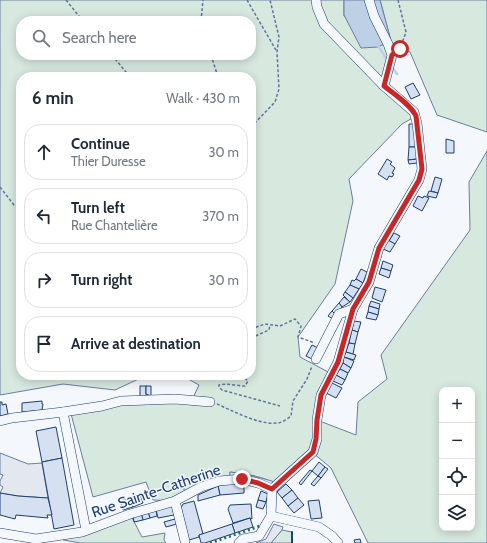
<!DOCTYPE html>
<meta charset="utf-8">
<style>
:root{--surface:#fff;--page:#f6f6f7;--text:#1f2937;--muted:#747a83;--line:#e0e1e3}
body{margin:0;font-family:Cabin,sans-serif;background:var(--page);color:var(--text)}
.controls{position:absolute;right:12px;bottom:12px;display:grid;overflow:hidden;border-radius:8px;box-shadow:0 2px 10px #0003}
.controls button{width:36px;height:36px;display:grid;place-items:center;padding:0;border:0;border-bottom:1px solid var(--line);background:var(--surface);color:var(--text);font:20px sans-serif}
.stop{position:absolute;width:12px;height:12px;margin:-9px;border:3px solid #c62828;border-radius:50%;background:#fff}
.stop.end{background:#c62828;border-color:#fff;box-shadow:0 1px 4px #0008}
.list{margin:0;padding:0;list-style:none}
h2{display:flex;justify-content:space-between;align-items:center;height:52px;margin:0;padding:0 16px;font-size:17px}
h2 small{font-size:13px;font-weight:400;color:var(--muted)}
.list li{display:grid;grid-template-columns:26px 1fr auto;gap:12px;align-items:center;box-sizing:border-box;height:56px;margin:0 8px 8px;padding:0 8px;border:1px solid var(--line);border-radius:16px}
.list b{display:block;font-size:15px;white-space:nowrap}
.list p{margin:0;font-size:13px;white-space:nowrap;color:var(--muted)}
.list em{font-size:13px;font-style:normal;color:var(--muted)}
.icon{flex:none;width:22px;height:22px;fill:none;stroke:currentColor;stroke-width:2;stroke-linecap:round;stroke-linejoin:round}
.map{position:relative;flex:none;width:487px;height:543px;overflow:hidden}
.search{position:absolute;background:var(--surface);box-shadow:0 2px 10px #0003;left:16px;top:16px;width:240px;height:44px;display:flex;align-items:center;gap:10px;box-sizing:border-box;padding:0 14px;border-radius:16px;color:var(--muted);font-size:15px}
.panel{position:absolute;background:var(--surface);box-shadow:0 2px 10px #0003;left:16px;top:72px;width:240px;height:308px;border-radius:16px}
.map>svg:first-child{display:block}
.green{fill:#d7e8df;stroke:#687fa3;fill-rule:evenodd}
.parking{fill:#e3e8f0;stroke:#687fa3}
.water{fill:#bed0e5;stroke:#687fa3}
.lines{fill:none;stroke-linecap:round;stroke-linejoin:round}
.stream{stroke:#bed0e5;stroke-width:2.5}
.building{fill:#d5e0f0;stroke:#1d3f73}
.minor-casing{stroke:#1d3f73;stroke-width:10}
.path{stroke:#5e769c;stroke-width:1.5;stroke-dasharray:3 2;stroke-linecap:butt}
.minor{stroke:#f4f7fb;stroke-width:9}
.hedge{stroke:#2c6c60;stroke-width:3;stroke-dasharray:2 3;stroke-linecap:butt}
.wall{stroke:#1d3f73;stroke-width:2}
.route{stroke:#c62828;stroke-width:5}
.labels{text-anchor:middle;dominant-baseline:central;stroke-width:3;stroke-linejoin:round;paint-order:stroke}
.street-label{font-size:15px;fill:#1d3f73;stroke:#f4f7fb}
</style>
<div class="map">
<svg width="487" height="543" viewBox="0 0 487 543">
<rect width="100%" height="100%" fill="#f4f7fb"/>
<!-- green -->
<g class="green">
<path d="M 0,0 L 344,0 L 344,16 L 391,41 L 380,0 L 487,0 L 487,132 L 437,115 L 410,52 L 400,49 L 392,55 L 384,86 L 416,116 L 402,124 L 349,179 L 353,201 L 335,284 L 298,337 L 300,357 L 332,374 L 317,420 L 356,435 L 358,402 L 387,379 L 381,355 L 470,230 L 469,182 L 487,151 L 487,543 L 368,543 L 331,468 L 313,453 L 276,485 C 266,476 243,474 230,472 L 230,479 L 185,496 L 175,501 L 153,500 L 146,482 L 93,497 L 70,410 L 102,406 L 192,400 L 199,385 L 181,375 L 251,375 L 251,77 L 21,77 L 21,375 L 147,375 L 115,390 L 63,384 L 0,395 ZM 21,21 L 251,21 L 251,55 L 21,55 ZM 442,390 L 472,390 L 472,528 L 442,528 Z"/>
<path d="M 130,514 L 142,537 L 165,533 L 164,540 L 166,543 L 81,543 L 63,540 L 62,535 Z"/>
<path d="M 282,530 L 292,532 L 292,543 L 271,543 Z"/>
</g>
<!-- parking -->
<g class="parking">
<path d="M 0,453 L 28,464 L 42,463 L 48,498 L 18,496 L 0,493 L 3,487 L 0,485 L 0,481 L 3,475 L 0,474 Z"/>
<path d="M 230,472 L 246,474 L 272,481 L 276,485 L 230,479 Z"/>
<path d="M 194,478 L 196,490 L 185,496 L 183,482 Z"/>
<path d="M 274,524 L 283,527 L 282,530 L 271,543 L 256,543 L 266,539 Z"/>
</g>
<!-- water -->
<path class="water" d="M 344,0 L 380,0 L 391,41 L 378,47 L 361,48 L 344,15 Z"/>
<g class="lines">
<!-- stream -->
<g class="stream">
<path d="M 377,44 L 387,60"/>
<path d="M 391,66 L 397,74"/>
</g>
</g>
<!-- building -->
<g class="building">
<path d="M 413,83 L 420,95 L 411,99 L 405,87 Z"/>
<path d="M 409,124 L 415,124 L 416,147 L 409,147 Z"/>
<path d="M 446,139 L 454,141 L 454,153 L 446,153 Z"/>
<path d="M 409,147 L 416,147 L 417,159 L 408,160 Z"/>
<path d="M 387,159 L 392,162 L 390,164 L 395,168 L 392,173 L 394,174 L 392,177 L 389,176 L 387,180 L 378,174 Z"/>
<path d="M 417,159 L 417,163 L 409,164 L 408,160 Z"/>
<path d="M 435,177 L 442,179 L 438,193 L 431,191 Z"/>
<path d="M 429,191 L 438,193 L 436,198 L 427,196 Z"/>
<path d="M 418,196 L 423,198 L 424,196 L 429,198 L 422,211 L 413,206 Z"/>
<path d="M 394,233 L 400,236 L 395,244 L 389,241 Z"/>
<path d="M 388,240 L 395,244 L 390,252 L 383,249 Z"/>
<path d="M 383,261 L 393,265 L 391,271 L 381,268 Z"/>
<path d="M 381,268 L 391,271 L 389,278 L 379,274 Z"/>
<path d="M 361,269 L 367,272 L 363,283 L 356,279 Z"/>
<path d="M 356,279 L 363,283 L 359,289 L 350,285 L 352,280 L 354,281 Z"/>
<path d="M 350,285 L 359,289 L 353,298 L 345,292 Z"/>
<path d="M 375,287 L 386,290 L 382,302 L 372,298 Z"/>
<path d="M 345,292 L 353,298 L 350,302 L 343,295 Z"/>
<path d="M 344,297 L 350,302 L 342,307 L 339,303 Z"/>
<path d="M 371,301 L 380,304 L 379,309 L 369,306 Z"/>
<path d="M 339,303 L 342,307 L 336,315 L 332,311 Z"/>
<path d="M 369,306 L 379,309 L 378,315 L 368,312 Z"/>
<path d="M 332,311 L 336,315 L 333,319 L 328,316 Z"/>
<path d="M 368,312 L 378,315 L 376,320 L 366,318 Z"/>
<path d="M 354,321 L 361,322 L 358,332 L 352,330 Z"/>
<path d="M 352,330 L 358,332 L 355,344 L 349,343 Z"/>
<path d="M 349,343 L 355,344 L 353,354 L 346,352 Z"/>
<path d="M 312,345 L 318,348 L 312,359 L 306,356 Z"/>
<path d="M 346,352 L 356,355 L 354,360 L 344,357 Z"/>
<path d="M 344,357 L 354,361 L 351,368 L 343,363 Z"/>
<path d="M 343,363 L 351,368 L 348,373 L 340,369 Z"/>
<path d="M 340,369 L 348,373 L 345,380 L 336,375 Z"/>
<path d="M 336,375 L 345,380 L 342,385 L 333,381 Z"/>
<path d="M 332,383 L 342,388 L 336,398 L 326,393 Z"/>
<rect x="140" y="386" width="6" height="12"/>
<path d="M 146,386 L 151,386 L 151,396 L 146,394 Z"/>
<path d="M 42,401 L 42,404 L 43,404 L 42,410 L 22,412 L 22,403 Z"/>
<path d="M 0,402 L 2,402 L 2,405 L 6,404 L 8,414 L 0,416 Z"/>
<path d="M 56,427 L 62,458 L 42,462 L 36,431 Z"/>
<path d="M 62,458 L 74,525 L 54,529 L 42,462 Z"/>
<path d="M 319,462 L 325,467 L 318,476 L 312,471 Z"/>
<path d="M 325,467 L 328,469 L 321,478 L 318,476 Z"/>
<path d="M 310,470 L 312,471 L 301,485 L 299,483 Z"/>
<path d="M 318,476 L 321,478 L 314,486 L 311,484 Z"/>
<path d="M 244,482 L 244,493 L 220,495 L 218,486 L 231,483 Z"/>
<path d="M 286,484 L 292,490 L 282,498 L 277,492 Z"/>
<path d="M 218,486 L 220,495 L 198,501 L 198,495 Z"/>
<path d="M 292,490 L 298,498 L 288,506 L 282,498 Z"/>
<path d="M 261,491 L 268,494 L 266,502 L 258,500 Z"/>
<path d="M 0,493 L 18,496 L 48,498 L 52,515 L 47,515 L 48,518 L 16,515 L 15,519 L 0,515 Z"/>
<path d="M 140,494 L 143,503 L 133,507 L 130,498 Z"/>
<path d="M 130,498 L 133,507 L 123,510 L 120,501 Z"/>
<path d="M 298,498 L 304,505 L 294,513 L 288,506 Z"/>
<path d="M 258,500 L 266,502 L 263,509 L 256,507 Z"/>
<path d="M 319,500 L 322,518 L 311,519 L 308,501 Z"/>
<path d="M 194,501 L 203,534 L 199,535 L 199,537 L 189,540 L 181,508 L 183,504 Z"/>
<path d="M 251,504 L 252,519 L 250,518 L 233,523 L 228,509 L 230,505 Z"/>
<path d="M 172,506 L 174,515 L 158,518 L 156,510 Z"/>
<path d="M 156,510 L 157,516 L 150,518 L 148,512 Z"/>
<path d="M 148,512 L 150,518 L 143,520 L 141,513 Z"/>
<path d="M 141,513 L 143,520 L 134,522 L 133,515 Z"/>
<path d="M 250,518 L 253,527 L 235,533 L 232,524 Z"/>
<path d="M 175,519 L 177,524 L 166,527 L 164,522 Z"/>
<path d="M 232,524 L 235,533 L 205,543 L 201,543 L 199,535 Z"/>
<path d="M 360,539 L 361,543 L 355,543 L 354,540 Z"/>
</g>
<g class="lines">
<!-- minor casing -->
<g class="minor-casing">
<g id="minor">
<path d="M 369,0 L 374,16 L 388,44 L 392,55 L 384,86"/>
<path d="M 316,359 L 339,314 L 353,309"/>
<path d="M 63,412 L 86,530"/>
<path d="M 0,421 L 12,418 L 63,412 L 102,406 L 121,401 L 175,399 L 210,402"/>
<path d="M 272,489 L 313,452 L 317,439 L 317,420 L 321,395 L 338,362 L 353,309 L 369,282 L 379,248 L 419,180 L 422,169 L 417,123 L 414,112 L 384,86 L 324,24 L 317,7 L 316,0"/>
<path d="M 175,501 L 185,541"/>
<path d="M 271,516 L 319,527 L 332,536 L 338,543"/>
<path d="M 0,533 L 36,539 L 82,532 L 130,514 L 175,501 L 201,487 L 219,481 L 242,479 L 258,483 L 272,489"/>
<path d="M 239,543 L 243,539 L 259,536 L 271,516 L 272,489"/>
</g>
</g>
<!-- path -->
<g class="path">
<path d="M 66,0 L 83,21"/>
<path d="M 247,0 L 277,52"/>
<path d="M 398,0 L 406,32 L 400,49"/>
<path d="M 201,21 L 203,0"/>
<path d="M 112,55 L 130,77"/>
<path d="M 211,55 L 218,77"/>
<path d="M 251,127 L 275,102 L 279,89 L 277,52 L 279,37 L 270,0"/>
<path d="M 0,187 L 14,205 L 21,206"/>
<path d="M 251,329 L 265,324 L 280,326 L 295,319 L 301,326 L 298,337 L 315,343"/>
<path d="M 251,338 L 269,330 L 270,325"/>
<path d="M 251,355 L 255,360 L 251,361"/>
<path d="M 241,375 L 248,381 L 245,386 C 237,386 228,383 219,385 L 219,387 L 222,390 L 280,406"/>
<path d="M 217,404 C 233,411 259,425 277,423 C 282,423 287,419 291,416 L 293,401 L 307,379 L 312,366"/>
</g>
<!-- minor -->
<use href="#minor" class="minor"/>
<!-- hedge -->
<path class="hedge" d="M 210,543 L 260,526"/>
<!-- wall -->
<path class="wall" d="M 292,532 L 292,543"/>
</g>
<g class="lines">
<!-- route -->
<path class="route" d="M 242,479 L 258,483 L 272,489 L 313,452 L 316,439 L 317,420 L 321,395 L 338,362 L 353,309 L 369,282 L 379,248 L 419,180 L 422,169 L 416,116 C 410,104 394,94 384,86 L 392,55 L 400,49"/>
</g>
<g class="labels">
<!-- street labels -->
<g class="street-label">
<text transform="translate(156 491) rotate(-19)">Rue Sainte-Catherine</text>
</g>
</g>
</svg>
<div class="controls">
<button>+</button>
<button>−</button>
<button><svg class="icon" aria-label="locate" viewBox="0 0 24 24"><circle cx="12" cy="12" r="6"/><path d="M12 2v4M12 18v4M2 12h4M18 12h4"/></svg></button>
<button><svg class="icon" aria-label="layers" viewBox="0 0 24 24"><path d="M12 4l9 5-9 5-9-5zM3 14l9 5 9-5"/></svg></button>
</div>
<div class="stop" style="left:400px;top:49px"></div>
<div class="stop end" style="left:242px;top:479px"></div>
<div class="search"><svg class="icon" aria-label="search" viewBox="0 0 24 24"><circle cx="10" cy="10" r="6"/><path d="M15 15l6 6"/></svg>Search here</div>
<section class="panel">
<h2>6 min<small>Walk · 430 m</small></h2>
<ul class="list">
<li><svg class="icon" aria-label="ahead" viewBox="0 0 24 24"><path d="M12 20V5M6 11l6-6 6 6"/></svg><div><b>Continue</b><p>Thier Duresse</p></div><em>30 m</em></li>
<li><svg class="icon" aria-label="left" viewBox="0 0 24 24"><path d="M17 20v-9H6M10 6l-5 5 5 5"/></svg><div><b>Turn left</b><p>Rue Chantelière</p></div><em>370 m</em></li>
<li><svg class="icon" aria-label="right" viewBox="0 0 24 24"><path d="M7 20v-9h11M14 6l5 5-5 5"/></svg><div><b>Turn right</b></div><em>30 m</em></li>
<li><svg class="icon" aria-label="arrive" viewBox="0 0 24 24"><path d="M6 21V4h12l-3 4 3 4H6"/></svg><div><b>Arrive at destination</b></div></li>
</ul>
</section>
</div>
